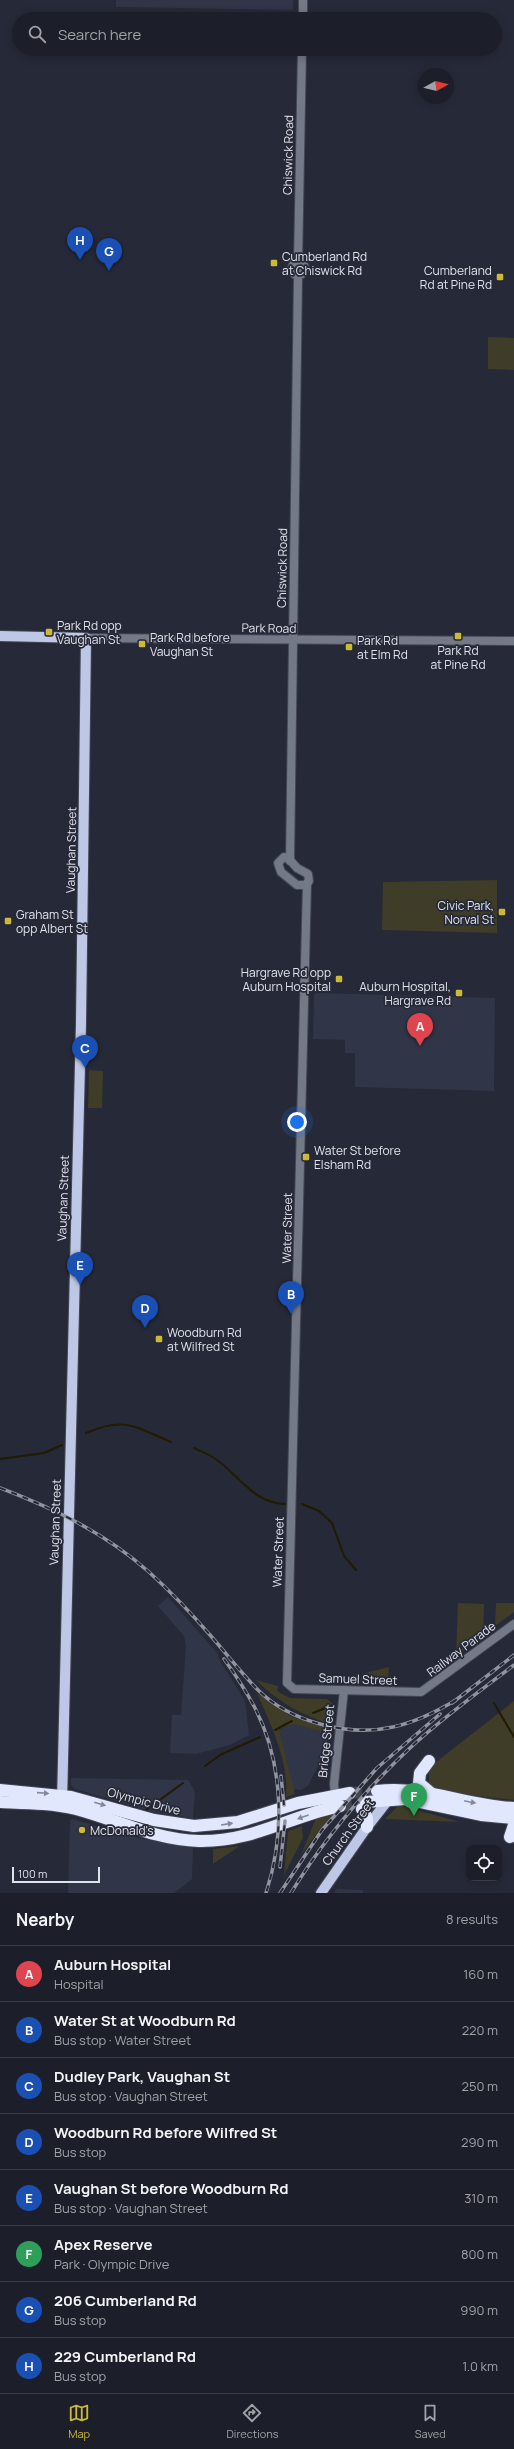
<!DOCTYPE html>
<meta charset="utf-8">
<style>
:root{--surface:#1c1f29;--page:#292c35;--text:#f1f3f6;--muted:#a0a2a8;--line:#3a3d46;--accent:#cdb938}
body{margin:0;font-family:Manrope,sans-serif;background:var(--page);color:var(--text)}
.controls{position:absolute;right:12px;bottom:12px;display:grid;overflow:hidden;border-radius:8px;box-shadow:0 2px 10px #0003}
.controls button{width:36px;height:36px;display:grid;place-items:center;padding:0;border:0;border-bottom:1px solid var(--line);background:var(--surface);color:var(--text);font:20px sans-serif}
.compass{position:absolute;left:418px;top:68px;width:36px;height:36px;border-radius:50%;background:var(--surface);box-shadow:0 2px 10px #0003;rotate:82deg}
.scale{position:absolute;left:12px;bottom:10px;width:88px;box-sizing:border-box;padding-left:4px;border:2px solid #e0e2eb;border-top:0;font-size:11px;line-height:14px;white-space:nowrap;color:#e0e2eb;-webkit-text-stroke:3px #262937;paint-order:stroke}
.you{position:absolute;left:297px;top:1122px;width:14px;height:14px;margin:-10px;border:3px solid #fff;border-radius:50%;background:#1a73e8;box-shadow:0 0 0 6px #1a73e833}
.badge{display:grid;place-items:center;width:26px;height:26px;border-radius:50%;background:var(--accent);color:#fff;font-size:13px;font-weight:700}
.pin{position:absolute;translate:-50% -33px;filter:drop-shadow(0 1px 2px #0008)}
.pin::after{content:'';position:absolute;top:21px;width:14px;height:12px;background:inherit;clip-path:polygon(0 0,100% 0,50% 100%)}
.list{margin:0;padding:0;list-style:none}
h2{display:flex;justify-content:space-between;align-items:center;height:52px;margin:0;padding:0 16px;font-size:17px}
h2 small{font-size:13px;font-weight:400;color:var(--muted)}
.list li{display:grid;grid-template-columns:26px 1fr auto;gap:12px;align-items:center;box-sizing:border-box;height:56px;padding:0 16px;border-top:1px solid var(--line)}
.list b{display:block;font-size:15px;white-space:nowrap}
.list p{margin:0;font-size:13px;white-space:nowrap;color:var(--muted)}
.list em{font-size:13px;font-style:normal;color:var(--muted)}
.icon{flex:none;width:22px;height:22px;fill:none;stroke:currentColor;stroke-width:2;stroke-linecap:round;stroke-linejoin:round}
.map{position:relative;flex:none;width:514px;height:1893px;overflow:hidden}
.search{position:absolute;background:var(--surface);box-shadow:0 2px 10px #0003;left:12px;right:12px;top:12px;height:44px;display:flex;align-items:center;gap:10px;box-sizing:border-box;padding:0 14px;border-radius:22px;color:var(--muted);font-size:15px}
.sheet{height:500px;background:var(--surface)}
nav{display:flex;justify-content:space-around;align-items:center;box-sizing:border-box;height:56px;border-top:1px solid var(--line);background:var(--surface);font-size:11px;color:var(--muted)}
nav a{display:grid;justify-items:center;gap:2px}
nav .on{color:var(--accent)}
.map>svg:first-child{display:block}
.built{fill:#303547}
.green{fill:#3f3c28}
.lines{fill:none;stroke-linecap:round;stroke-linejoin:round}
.stream{stroke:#211b00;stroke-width:2}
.highway-tunnel{stroke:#424552;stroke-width:12;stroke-dasharray:12 6;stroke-linecap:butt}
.minor-casing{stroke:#444754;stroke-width:10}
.major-casing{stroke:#444754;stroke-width:12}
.highway-casing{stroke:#444754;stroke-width:14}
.minor{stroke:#747987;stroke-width:8}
.major{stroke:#bec8e6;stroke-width:10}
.highway{stroke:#e1e8fe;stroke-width:12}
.rail-casing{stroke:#91939e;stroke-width:3.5}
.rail{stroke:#262937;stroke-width:2;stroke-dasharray:6;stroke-linecap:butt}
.oneway{fill:#84889a}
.poi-dot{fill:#cdb938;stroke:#262937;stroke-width:1.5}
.labels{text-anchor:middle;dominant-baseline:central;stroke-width:3.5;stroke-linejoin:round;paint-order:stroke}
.street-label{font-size:12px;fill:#e0e2eb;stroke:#262937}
.poi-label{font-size:12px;fill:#e0e2eb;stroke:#262937;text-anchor:start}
</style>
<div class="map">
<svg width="514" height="1893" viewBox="0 0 514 1893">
<rect width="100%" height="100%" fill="#262937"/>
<!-- built -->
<g class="built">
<path d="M 116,0 L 293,0 L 293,10 L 116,7 Z"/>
<path d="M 316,993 L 495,998 L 494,1091 L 355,1087 L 355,1053 L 345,1053 L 345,1040 L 313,1039 L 314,995 Z"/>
<path d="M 168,1597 L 218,1654 L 219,1659 L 245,1701 L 249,1735 L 247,1736 L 230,1745 L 196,1754 L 170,1753 L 172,1715 L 181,1715 L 186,1646 L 184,1636 L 158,1606 Z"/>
<path d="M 294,1724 L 313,1730 L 332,1733 L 328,1752 L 325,1752 L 308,1786 L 301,1790 L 292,1789 L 279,1729 Z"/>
<path d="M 71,1778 L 188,1780 L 195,1791 L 193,1818 L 153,1812 L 75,1789 L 71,1785 Z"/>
<path d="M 72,1819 L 143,1839 L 193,1848 L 192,1879 L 174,1893 L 68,1893 L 70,1820 Z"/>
<path d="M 337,1889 L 363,1890 L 363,1893 L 334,1893 Z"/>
</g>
<!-- green -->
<g class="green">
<path d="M 488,337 L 514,338 L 514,370 L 488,369 Z"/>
<path d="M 497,880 L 497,933 L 382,930 L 383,882 Z"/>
<path d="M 89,1070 L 103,1071 L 102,1108 L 88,1108 Z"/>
<path d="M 458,1603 L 484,1604 L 483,1636 L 456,1656 Z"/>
<path d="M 496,1603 L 514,1603 L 514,1612 L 495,1626 Z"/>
<path d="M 389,1667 L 388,1683 L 356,1682 L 368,1672 Z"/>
<path d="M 256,1680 L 278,1686 L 277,1691 L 290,1698 L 327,1699 L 335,1706 L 332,1733 L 313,1730 L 294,1724 L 279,1729 L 295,1794 L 286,1797 C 289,1761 271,1725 257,1693 L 290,1716 L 330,1729 L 331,1724 C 303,1716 276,1701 256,1680 Z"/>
<path d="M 514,1701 L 514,1800 L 440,1792 L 429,1784 L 429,1772 L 436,1762 Z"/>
<path d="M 399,1805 L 460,1822 L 385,1819 Z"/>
<path d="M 336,1812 L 320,1829 L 301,1855 L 316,1818 Z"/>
<path d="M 302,1826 L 303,1838 L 284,1875 L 288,1831 Z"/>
<path d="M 240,1846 L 213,1864 L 213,1849 Z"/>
</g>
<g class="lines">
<!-- stream -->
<g class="stream">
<path d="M 86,1433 C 125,1416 135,1427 171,1442"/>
<path d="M 194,1448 C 200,1451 206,1453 211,1456 C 237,1471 251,1503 285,1504"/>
<path d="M 0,1459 L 44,1453 L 62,1445"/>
<path d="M 302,1504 L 319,1511 L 332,1523 L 344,1556 L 356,1570"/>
<path d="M 494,1703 L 514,1737"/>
<path d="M 313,1713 L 333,1705"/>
<path d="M 275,1730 L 292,1721"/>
<path d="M 205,1766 L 220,1755 L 260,1737"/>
<path d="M 146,1810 L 183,1783"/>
</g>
<!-- highway-tunnel -->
<g class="highway-tunnel">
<path d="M 350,1793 L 377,1791"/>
<path d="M 340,1806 L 366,1802"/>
</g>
<!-- minor casing -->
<g class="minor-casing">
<g id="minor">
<path d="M 303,19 L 303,0"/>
<path d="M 298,262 L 302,49"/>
<path d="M 298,276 L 294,274 L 291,269 L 294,263 L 298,262"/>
<path d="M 298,276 L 302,274 L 305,269 L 304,265 L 298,262"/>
<path d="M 86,638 L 514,641"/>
<path d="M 284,857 L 289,859 L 297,868 L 308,874 L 309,881 L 306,885 L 297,885 L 281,872 L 278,863 Z"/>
<path d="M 290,861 L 298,276"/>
<path d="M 307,883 L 287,1683 L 294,1689 L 421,1692 L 514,1624"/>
<path d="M 335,1795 L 334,1784 L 344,1690"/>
</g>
</g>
<!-- major casing -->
<g class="major-casing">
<g id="major">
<path d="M 0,636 L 86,638 L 81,1023 L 62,1802"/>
<path d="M 321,1893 L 367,1827 L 389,1799"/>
</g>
</g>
<!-- highway casing -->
<g class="highway-casing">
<g id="highway">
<path d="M 429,1761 L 420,1773 L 419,1783 L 431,1793"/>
<path d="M 0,1790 L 71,1797 L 154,1820 L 194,1826 L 238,1822 L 298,1803 L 350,1793"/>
<path d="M 377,1791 C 423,1785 468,1806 514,1808"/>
<path d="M 0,1802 C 25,1803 51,1803 76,1809 C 117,1820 156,1840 199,1841 C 253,1842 290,1816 340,1806"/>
<path d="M 366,1802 L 405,1799 L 481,1815 L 514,1818"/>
<path d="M 362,1809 L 367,1818 L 367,1827"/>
<path d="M 510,1837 L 514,1825"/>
</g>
</g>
<!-- minor -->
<use href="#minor" class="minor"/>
<!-- major -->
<use href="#major" class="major"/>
<!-- highway -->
<use href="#highway" class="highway"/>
<!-- rail casing -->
<g class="rail-casing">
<g id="rail">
<path d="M 0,1488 C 55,1509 105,1533 149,1572 C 171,1592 191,1613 210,1635 C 226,1653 241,1673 258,1690 C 290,1722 349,1737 393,1727 C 416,1722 436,1712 456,1700"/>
<path d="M 224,1659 C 235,1674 246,1691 255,1708 C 284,1764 285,1835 266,1893"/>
<path d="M 452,1703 L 514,1655"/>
<path d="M 281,1776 L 284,1805"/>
<path d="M 280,1867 L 285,1821"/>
<path d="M 280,1893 L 322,1830 L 377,1768 L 440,1714"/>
<path d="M 291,1893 C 324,1839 364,1791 410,1748 C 442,1718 479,1692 514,1665"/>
</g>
</g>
<!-- rail -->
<use href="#rail" class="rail"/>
</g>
<!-- one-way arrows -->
<defs><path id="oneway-solid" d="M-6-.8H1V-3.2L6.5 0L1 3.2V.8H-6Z"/></defs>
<g class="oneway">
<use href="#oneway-solid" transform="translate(43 1793) rotate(4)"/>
<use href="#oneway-solid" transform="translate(470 1802) rotate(12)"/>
<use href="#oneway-solid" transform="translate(100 1804) rotate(16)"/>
<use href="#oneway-solid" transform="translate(303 1817) rotate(160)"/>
<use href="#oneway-solid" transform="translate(227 1824) rotate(-9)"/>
</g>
<!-- markers -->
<g class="poi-dot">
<rect x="270" y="259" width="8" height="8" rx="2"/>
<rect x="496" y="273" width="8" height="8" rx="2"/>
<rect x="45" y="628" width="8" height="8" rx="2"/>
<rect x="454" y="632" width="8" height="8" rx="2"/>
<rect x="138" y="640" width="8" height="8" rx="2"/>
<rect x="345" y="643" width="8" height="8" rx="2"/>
<rect x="498" y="908" width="8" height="8" rx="2"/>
<rect x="4" y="917" width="8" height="8" rx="2"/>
<rect x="335" y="975" width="8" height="8" rx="2"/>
<rect x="455" y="989" width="8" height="8" rx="2"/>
<rect x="302" y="1153" width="8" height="8" rx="2"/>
<rect x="155" y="1335" width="8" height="8" rx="2"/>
<circle cx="82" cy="1830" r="4"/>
</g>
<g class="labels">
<!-- street labels -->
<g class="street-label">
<text transform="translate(288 155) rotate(-89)">Chiswick Road</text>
<text transform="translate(282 568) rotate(-89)">Chiswick Road</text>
<text transform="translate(269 628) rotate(1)">Park Road</text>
<text transform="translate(71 850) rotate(-89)">Vaughan Street</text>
<text transform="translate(63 1198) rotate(-88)">Vaughan Street</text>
<text transform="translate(287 1228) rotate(-89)">Water Street</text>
<text transform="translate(55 1522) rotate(-88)">Vaughan Street</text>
<text transform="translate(278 1552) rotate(-88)">Water Street</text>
<text transform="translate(461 1649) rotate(-37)">Railway Parade</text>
<text transform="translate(358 1679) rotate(2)">Samuel Street</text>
<text transform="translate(326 1741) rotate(-84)">Bridge Street</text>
<text transform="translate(144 1801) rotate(15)">Olympic Drive</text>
<text transform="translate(348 1832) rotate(-54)">Church Street</text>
</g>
<!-- poi labels -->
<g class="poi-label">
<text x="282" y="256">Cumberland Rd<tspan x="282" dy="14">at Chiswick Rd</tspan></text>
<text x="492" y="270" text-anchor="end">Cumberland<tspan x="492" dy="14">Rd at Pine Rd</tspan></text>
<text x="57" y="625">Park Rd opp<tspan x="57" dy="14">Vaughan St</tspan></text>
<text x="150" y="637">Park Rd before<tspan x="150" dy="14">Vaughan St</tspan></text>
<text x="357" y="640">Park Rd<tspan x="357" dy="14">at Elm Rd</tspan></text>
<text x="458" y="650" text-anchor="middle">Park Rd<tspan x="458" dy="14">at Pine Rd</tspan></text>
<text x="494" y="905" text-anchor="end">Civic Park,<tspan x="494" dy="14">Norval St</tspan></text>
<text x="16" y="914">Graham St<tspan x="16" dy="14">opp Albert St</tspan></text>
<text x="331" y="972" text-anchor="end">Hargrave Rd opp<tspan x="331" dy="14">Auburn Hospital</tspan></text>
<text x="451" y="986" text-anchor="end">Auburn Hospital,<tspan x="451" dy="14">Hargrave Rd</tspan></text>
<text x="314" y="1150">Water St before<tspan x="314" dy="14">Elsham Rd</tspan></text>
<text x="167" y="1332">Woodburn Rd<tspan x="167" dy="14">at Wilfred St</tspan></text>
<text x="90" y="1830">McDonald's</text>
</g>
</g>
</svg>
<div class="controls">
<button><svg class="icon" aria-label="locate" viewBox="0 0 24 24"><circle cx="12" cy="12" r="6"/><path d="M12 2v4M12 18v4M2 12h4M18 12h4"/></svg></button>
</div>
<svg class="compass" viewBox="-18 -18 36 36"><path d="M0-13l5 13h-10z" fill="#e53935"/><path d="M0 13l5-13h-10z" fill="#a0a2a8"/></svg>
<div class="scale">100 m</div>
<div class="you"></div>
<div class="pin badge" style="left:420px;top:1046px;background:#e0444e">A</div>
<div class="pin badge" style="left:291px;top:1314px;background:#1a4fb4">B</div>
<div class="pin badge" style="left:85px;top:1068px;background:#1a4fb4">C</div>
<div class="pin badge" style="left:145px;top:1328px;background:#1a4fb4">D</div>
<div class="pin badge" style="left:80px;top:1285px;background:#1a4fb4">E</div>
<div class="pin badge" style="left:414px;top:1816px;background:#2e9e5b">F</div>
<div class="pin badge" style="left:109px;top:271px;background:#1a4fb4">G</div>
<div class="pin badge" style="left:80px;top:260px;background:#1a4fb4">H</div>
<div class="search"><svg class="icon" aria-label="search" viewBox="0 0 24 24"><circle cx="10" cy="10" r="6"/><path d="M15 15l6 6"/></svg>Search here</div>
</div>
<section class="sheet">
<h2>Nearby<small>8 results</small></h2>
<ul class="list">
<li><span class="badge" style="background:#e0444e">A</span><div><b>Auburn Hospital</b><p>Hospital</p></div><em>160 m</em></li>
<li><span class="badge" style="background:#1a4fb4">B</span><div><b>Water St at Woodburn Rd</b><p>Bus stop · Water Street</p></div><em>220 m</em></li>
<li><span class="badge" style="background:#1a4fb4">C</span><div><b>Dudley Park, Vaughan St</b><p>Bus stop · Vaughan Street</p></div><em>250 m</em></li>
<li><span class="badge" style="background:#1a4fb4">D</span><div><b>Woodburn Rd before Wilfred St</b><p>Bus stop</p></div><em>290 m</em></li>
<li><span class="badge" style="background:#1a4fb4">E</span><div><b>Vaughan St before Woodburn Rd</b><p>Bus stop · Vaughan Street</p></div><em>310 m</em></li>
<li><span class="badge" style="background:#2e9e5b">F</span><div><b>Apex Reserve</b><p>Park · Olympic Drive</p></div><em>800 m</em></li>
<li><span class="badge" style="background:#1a4fb4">G</span><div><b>206 Cumberland Rd</b><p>Bus stop</p></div><em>990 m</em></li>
<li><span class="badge" style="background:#1a4fb4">H</span><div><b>229 Cumberland Rd</b><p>Bus stop</p></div><em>1.0 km</em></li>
</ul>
</section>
<nav>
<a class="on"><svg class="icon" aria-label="map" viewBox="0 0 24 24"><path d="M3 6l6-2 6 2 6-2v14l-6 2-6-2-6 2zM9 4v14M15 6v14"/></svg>Map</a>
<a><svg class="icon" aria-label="directions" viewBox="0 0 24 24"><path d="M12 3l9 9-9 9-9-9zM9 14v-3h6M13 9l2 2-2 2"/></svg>Directions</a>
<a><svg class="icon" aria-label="saved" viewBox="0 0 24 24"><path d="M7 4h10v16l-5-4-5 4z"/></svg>Saved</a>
</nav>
